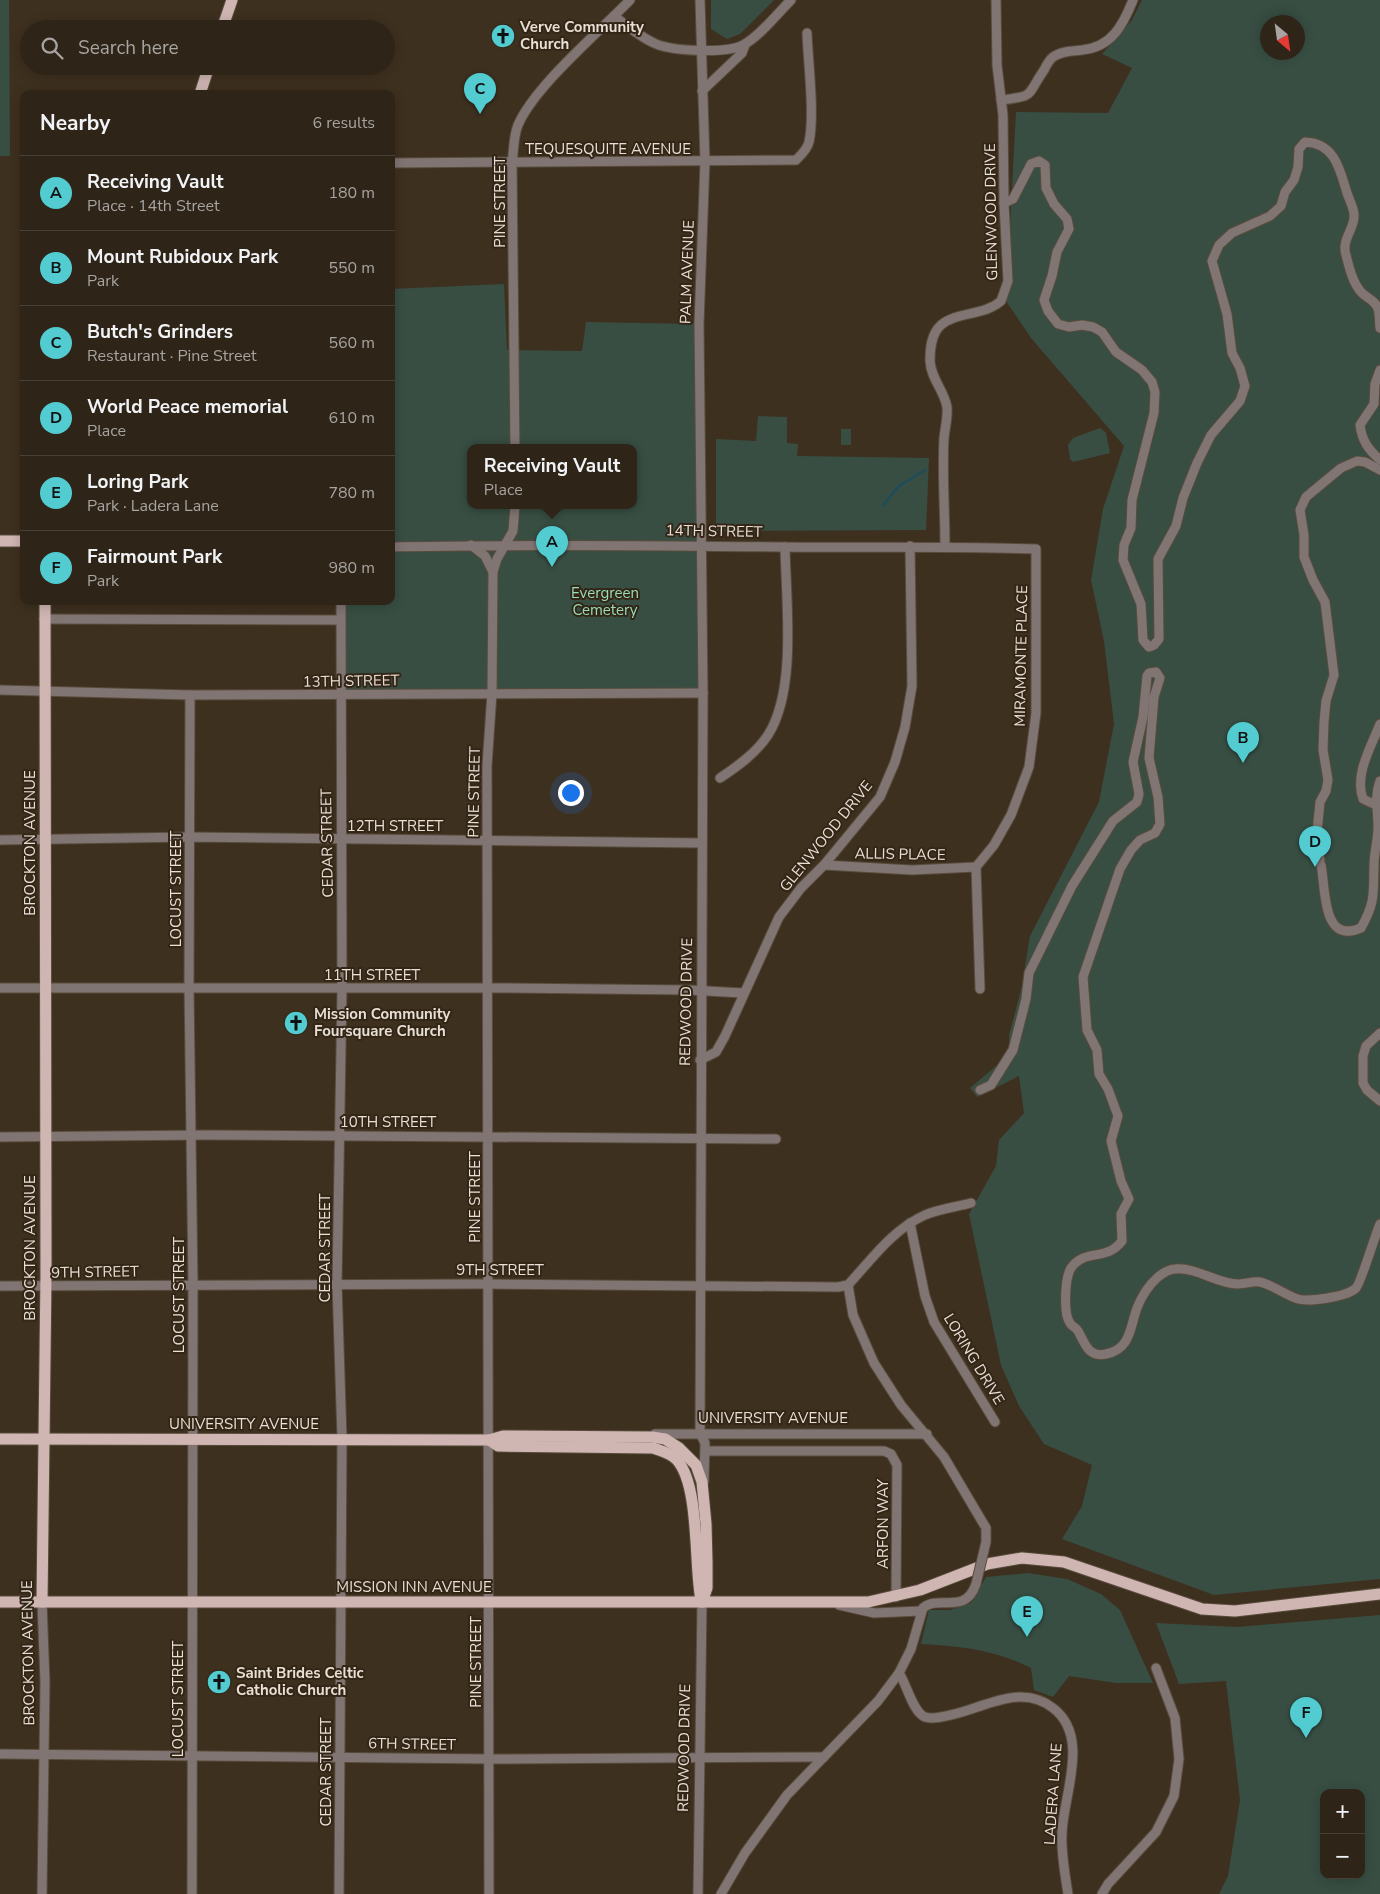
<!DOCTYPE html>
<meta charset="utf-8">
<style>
:root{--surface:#2e2417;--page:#362c20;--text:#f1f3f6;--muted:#a7a4a1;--line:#494136;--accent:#52ccd0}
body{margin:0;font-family:"Nunito Sans",sans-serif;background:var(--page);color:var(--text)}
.controls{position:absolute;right:15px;bottom:15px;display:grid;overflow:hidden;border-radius:10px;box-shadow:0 2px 12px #0003}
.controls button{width:45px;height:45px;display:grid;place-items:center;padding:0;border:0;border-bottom:1px solid var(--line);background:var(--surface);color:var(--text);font:25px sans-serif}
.compass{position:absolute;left:1260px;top:15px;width:45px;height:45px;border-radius:50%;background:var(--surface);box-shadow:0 2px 12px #0003;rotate:151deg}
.you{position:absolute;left:570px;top:792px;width:18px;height:18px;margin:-12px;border:4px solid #fff;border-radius:50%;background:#1a73e8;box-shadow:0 0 0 8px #1a73e833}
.badge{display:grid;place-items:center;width:32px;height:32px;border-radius:50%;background:var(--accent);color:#111;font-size:16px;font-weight:700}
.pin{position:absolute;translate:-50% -41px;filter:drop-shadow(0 1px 2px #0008)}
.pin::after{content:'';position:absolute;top:26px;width:18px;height:15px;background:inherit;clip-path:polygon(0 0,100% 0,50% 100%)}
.popup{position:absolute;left:467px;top:444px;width:170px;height:65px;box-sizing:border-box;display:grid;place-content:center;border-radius:10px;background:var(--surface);filter:drop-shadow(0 1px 4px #0005);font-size:16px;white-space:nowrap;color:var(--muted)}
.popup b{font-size:19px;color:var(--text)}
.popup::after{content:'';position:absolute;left:50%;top:100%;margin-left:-10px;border:10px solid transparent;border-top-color:var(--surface)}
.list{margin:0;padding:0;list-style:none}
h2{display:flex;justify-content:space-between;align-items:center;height:65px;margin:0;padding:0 20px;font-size:21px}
h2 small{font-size:16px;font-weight:400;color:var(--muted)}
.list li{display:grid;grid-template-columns:32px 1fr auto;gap:15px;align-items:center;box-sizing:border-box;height:75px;padding:0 20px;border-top:1px solid var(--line)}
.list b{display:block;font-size:19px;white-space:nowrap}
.list p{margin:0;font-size:16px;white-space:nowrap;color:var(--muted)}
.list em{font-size:16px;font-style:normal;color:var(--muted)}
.icon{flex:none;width:28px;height:28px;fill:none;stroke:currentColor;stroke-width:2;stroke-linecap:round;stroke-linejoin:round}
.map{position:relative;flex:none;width:1380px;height:1894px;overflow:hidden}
.search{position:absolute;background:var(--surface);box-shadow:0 2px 12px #0003;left:20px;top:20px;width:375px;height:55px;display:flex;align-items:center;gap:12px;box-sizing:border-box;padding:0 18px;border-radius:28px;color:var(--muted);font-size:19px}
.panel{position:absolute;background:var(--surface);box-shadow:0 2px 12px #0003;left:20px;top:90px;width:375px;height:515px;border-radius:10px}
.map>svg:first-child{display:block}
.green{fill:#384e43;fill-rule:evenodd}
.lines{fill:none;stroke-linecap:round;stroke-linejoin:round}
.stream{stroke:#1e4c5b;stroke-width:2.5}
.minor-casing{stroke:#594c3c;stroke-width:11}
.major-casing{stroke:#594c3c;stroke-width:13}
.minor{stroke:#817573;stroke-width:9}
.major{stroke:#cfb6b3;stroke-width:11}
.minor-bridge-casing{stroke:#594c3c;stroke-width:11;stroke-linecap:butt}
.minor-bridge{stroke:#817573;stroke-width:9}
.labels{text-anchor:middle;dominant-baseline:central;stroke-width:4;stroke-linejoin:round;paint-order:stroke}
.poi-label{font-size:15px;font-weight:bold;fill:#e8dfd5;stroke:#332616;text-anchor:start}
.street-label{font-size:15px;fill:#e8dfd5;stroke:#332616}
.park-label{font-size:15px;fill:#97ddba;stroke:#332616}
</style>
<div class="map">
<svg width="1380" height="1894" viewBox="0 0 1380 1894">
<rect width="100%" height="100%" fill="#3e301f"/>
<!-- green -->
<g class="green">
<path d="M 0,0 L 9,0 L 10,156 L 0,156 Z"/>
<path d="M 711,0 L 774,0 L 740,34 L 727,39 L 711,29 Z"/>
<path d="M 1142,0 L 1380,0 L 1380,1579 L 1214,1595 L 1062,1539 L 1082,1506 L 1092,1465 L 1044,1444 L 1019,1406 L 1001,1365 L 969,1214 L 996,1166 L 999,1140 L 1024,1113 L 1019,1076 L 977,1097 L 970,1088 L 1002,1061 L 1009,1048 L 1009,1035 L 1021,990 L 1030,936 L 1099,802 L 1114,724 L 1104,641 L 1091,580 L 1103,509 L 1124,446 L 1031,338 L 1006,301 L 1016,112 L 1108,113 L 1132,68 L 1102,54 L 1132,20 ZM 1268,22 L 1298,22 L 1298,52 L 1268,52 Z"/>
<path d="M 504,284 L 507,350 L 582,351 L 586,322 L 695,324 L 701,507 L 702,698 L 341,696 L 343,601 L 391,601 L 391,289 ZM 471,448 L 633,448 L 633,506 L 471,506 Z"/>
<path d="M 758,416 L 787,417 L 787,443 L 798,444 L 797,456 L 929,458 L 926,530 L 716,531 L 716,439 L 756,441 Z"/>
<path d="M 1100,428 L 1106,433 L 1110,453 L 1073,462 L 1070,459 L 1068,445 L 1073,438 Z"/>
<rect x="841" y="429" width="10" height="16"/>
<path d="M 1028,1573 L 1067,1579 L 1101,1594 L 1120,1610 L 1153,1683 L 1116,1683 L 1069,1676 L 1053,1697 L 1034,1690 L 1031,1668 C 996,1650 960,1646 921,1644 L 929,1610 L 950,1610 L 971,1603 L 986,1577 Z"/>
<path d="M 1380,1615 L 1380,1894 L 1219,1894 L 1228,1876 L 1240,1800 L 1226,1681 L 1179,1684 L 1156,1623 L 1237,1627 ZM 1324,1793 L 1361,1793 L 1361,1875 L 1324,1875 Z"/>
</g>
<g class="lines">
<!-- stream -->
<path class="stream" d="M 883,505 L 899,486 L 925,470"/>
<!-- minor casing -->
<g class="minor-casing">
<g id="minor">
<path d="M 700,0 L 705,161 L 699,324 L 703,693 L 700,1433 L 705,1443 L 704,1481"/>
<path d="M 614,16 C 627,26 640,37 656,44 C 673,51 726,54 743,45 C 759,37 778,13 791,0"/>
<path d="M 702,91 L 742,53 L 745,45"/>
<path d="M 1001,100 C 1036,96 1026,96 1044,70 C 1046,66 1049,60 1053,57 C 1061,51 1072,51 1082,50 C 1112,47 1123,25 1133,0"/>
<path d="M 391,163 L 796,160 C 801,155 807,150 809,142 C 815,115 808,62 807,33"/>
<path d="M 1004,203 L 1013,199 L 1031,164 L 1039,161 L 1045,165 L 1046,188 L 1054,204 L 1067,219 L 1069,229 L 1057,252 L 1052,276 L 1044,300 L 1048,311 L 1058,324 L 1069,327 L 1082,325 L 1093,327 L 1102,332 L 1116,352 L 1142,370 L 1152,382 L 1155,392 L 1154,413 L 1132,500 L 1131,528 L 1124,545 L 1123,560 L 1141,604 L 1143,640 L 1149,647 L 1154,645 L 1159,639 L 1158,559 L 1176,526 L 1183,498 L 1197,463 L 1211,435 L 1240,401 L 1245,386 L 1240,368 L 1232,353 L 1227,314 L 1212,261 L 1219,245 L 1232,233 L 1270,216 L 1281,206 L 1285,192 L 1294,180 L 1298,167 L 1299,149 L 1305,142 C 1335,143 1340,170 1347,193 C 1349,199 1354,208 1354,215 C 1355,229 1341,239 1346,255 C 1349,267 1353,284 1362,293 C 1367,298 1376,301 1378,309 C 1380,314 1379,322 1380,328"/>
<path d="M 1380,370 L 1375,384 L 1374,404 L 1360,425 C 1362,441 1368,449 1380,460"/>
<path d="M 515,448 L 512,163 C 514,151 513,137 518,125 C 535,86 598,33 630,0"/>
<path d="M 471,545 L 485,556 L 493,572"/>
<path d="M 945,546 C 945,510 942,474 944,438 C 945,428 948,417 947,407 C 944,390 931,379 930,361 C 930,349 931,334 941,325 C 958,311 984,316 1001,301 L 1008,281 L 1004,203 L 1003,115 L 997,65 L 996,0"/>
<path d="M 391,547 C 522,544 653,546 784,547 C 868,548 952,546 1036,549 L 1036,713 L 1029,767 L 1011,815 L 994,845 L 976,867 L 980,989"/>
<path d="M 44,619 L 340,620"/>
<path d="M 0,690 L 190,695 L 703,693"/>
<path d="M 190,695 L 189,987 L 193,1284 L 192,1894"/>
<path d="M 720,778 C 738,766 756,753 768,735 C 797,690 786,601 785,547"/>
<path d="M 1376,805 L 1363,799 C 1354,775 1371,747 1380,724"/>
<path d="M 0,840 L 189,837 L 701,843"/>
<path d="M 1320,860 L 1317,832 L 1320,802 L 1326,791 L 1328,780 L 1323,750 L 1324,722 L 1326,701 L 1334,675 L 1325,602 L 1313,580 L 1304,557 L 1304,535 L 1300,510 L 1306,497 L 1341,468 L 1357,461 L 1365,462 L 1380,470"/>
<path d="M 824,865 L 912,870 L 976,867"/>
<path d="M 1321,865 C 1326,887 1321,945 1361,928 C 1376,901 1373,894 1374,865 C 1374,852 1378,840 1378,827 C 1378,810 1374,796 1380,781"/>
<path d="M 0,988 L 502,988 L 689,990 L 743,993"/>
<path d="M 1380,1033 L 1366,1046 L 1363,1056 L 1363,1083 L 1367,1090 L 1380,1101"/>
<path d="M 700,1060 L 716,1052 L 725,1036 L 779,917 L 801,888 L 824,865 L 880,797 L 895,762 L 905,727 L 912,686 L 910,546"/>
<path d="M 980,1090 L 991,1085 L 1013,1050 L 1026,999 L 1029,973 L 1072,886 L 1113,821 L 1137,802 L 1139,794 L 1133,762 L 1143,717 L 1147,676 L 1149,673 L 1156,672 L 1160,678 L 1154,697 L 1149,758 L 1158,797 L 1160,824 L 1155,833 L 1140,840 L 1131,850 L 1120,869 L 1083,977 L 1087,1030 L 1097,1050 L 1099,1074 L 1108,1089 L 1118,1116 L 1111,1141 L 1121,1181 L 1129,1199 L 1121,1214 L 1122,1241 C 1106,1262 1085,1248 1071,1268 C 1065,1277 1063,1314 1070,1323 C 1072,1327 1076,1327 1078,1331 C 1085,1343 1088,1358 1106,1354 C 1131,1349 1130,1327 1137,1308 C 1142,1295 1149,1285 1158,1277 C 1163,1273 1169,1269 1175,1269 C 1197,1267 1217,1284 1238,1284 C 1245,1284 1253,1281 1260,1282 C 1273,1285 1285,1295 1298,1299 C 1309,1302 1347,1297 1356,1288 C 1361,1283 1375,1235 1380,1224"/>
<path d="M 0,1137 L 206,1135 L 776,1139"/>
<path d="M 910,1223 L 925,1296 L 934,1322 L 995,1422"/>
<path d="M 848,1285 L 853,1315 L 874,1363 L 901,1405 L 944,1457 L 986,1528"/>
<path d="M 0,1286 L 479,1284 L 838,1287 L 848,1285 C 871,1260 893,1229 925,1215 C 939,1209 956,1207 971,1203"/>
<path d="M 655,1434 L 927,1434"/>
<path d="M 706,1451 L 884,1451 L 891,1454 L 897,1465 L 896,1597"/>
<path d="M 839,1605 L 874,1613 L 921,1611"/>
<path d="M 899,1673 C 907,1685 912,1709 923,1716 C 928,1719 936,1718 941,1717 C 979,1712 1018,1681 1053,1708 C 1091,1737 1063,1795 1062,1834 C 1061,1853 1065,1874 1068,1894"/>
<path d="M 0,1754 L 490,1759 L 824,1757"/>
<path d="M 42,1894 L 45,1682 L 42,1602"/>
<path d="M 339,1894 L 342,1439 L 337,1284 L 342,989 L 341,601"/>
<path d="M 489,1894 L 487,766 L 492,693 L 493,572 L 497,559 L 513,531 L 515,506"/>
<path d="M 698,1894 L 702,1602"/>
<path d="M 721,1894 L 745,1853 L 787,1795 L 878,1701 L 899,1673 L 911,1649 L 923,1608 C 939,1594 965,1616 976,1584"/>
<path d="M 1102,1894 L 1108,1884 L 1156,1832 L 1174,1796 L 1179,1759 L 1175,1718 L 1156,1668"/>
</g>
</g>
<!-- major casing -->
<g class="major-casing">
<g id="major">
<path d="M 222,29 L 232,0"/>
<path d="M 200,94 L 209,66"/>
<path d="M 0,541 L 24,541"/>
<path d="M 0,1439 L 489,1440 L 503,1436 L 652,1437 L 665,1439 L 679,1448 L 696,1465 L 702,1482 L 706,1524 L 707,1562 L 707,1588 L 702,1602"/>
<path d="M 489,1440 L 498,1446 L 653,1448 C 661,1451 671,1453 677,1460 C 700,1486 694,1565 701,1600"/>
<path d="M 0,1602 L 868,1602 L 920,1590 L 987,1564 L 1022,1558 L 1064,1562 L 1202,1609 L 1235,1611 L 1380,1594"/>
<path d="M 42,1602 L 46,1275 L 45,601"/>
</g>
</g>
<!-- minor -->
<use href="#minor" class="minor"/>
<!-- major -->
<use href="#major" class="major"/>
<!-- minor-bridge casing -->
<g class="minor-bridge-casing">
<path id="minor-bridge" d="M 976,1584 L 986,1542 L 986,1528"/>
</g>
<!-- minor-bridge -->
<use href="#minor-bridge" class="minor-bridge"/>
</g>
<!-- icons -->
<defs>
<g id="church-disc" transform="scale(1.25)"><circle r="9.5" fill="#52ccd0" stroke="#332616"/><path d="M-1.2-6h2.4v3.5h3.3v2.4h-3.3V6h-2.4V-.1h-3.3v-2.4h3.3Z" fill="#111"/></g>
</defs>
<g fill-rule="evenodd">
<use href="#church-disc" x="503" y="36"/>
<use href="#church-disc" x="296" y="1023"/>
<use href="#church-disc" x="219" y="1682"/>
</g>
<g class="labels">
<!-- poi labels -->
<g class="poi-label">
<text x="520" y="27">Verve Community<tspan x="520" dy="17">Church</tspan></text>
<text x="314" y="1014">Mission Community<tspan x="314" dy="17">Foursquare Church</tspan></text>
<text x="236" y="1673">Saint Brides Celtic<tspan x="236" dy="17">Catholic Church</tspan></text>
</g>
<!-- street labels -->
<g class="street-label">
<text x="608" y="149">TEQUESQUITE AVENUE</text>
<text transform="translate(500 202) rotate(-90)">PINE STREET</text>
<text transform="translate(991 212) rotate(-91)">GLENWOOD DRIVE</text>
<text transform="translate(687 272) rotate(-88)">PALM AVENUE</text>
<text transform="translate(714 531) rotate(1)">14TH STREET</text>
<text transform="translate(1021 656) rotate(-89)">MIRAMONTE PLACE</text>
<text transform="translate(351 681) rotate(-1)">13TH STREET</text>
<text transform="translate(474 792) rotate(-89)">PINE STREET</text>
<text x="395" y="826">12TH STREET</text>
<text transform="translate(826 836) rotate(-51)">GLENWOOD DRIVE</text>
<text transform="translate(30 843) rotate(-90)">BROCKTON AVENUE</text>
<text transform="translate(327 843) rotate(-91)">CEDAR STREET</text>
<text transform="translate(900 854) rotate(1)">ALLIS PLACE</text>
<text transform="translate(176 889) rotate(-90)">LOCUST STREET</text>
<text x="372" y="975">11TH STREET</text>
<text transform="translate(686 1002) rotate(-89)">REDWOOD DRIVE</text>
<text x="388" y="1122">10TH STREET</text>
<text transform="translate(475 1197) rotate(-90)">PINE STREET</text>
<text transform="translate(30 1248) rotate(-90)">BROCKTON AVENUE</text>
<text transform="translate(325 1248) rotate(-90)">CEDAR STREET</text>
<text x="500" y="1270">9TH STREET</text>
<text transform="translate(95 1272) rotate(-1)">9TH STREET</text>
<text transform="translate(179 1295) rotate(-90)">LOCUST STREET</text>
<text transform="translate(974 1359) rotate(59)">LORING DRIVE</text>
<text x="773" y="1418">UNIVERSITY AVENUE</text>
<text x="244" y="1424">UNIVERSITY AVENUE</text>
<text transform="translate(883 1524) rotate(-90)">ARFON WAY</text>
<text x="414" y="1587">MISSION INN AVENUE</text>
<text transform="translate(28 1653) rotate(-91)">BROCKTON AVENUE</text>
<text transform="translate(476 1662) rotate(-90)">PINE STREET</text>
<text transform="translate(178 1699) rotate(-90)">LOCUST STREET</text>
<text transform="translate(412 1744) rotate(1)">6TH STREET</text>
<text transform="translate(684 1748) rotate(-89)">REDWOOD DRIVE</text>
<text transform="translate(326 1772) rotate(-90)">CEDAR STREET</text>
<text transform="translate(1053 1794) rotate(-86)">LADERA LANE</text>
</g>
<!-- park labels -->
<g class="park-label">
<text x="605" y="593">Evergreen<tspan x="605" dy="17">Cemetery</tspan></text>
</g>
</g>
</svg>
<div class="controls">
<button>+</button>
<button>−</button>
</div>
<svg class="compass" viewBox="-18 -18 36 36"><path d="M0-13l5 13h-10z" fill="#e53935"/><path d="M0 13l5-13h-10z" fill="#a7a4a1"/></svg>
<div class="you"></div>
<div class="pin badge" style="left:552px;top:567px">A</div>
<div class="popup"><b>Receiving Vault</b>Place</div>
<div class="pin badge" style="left:1243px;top:763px">B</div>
<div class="pin badge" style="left:480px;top:114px">C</div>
<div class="pin badge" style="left:1315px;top:867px">D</div>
<div class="pin badge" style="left:1027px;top:1637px">E</div>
<div class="pin badge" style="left:1306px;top:1738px">F</div>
<div class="search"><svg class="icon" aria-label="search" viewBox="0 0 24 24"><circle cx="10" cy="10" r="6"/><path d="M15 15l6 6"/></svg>Search here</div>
<section class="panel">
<h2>Nearby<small>6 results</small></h2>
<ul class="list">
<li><span class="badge">A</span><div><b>Receiving Vault</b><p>Place · 14th Street</p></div><em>180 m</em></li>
<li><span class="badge">B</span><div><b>Mount Rubidoux Park</b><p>Park</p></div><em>550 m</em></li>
<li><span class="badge">C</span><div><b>Butch's Grinders</b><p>Restaurant · Pine Street</p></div><em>560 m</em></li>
<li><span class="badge">D</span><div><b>World Peace memorial</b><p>Place</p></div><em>610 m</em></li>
<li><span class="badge">E</span><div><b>Loring Park</b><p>Park · Ladera Lane</p></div><em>780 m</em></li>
<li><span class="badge">F</span><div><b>Fairmount Park</b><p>Park</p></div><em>980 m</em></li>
</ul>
</section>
</div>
